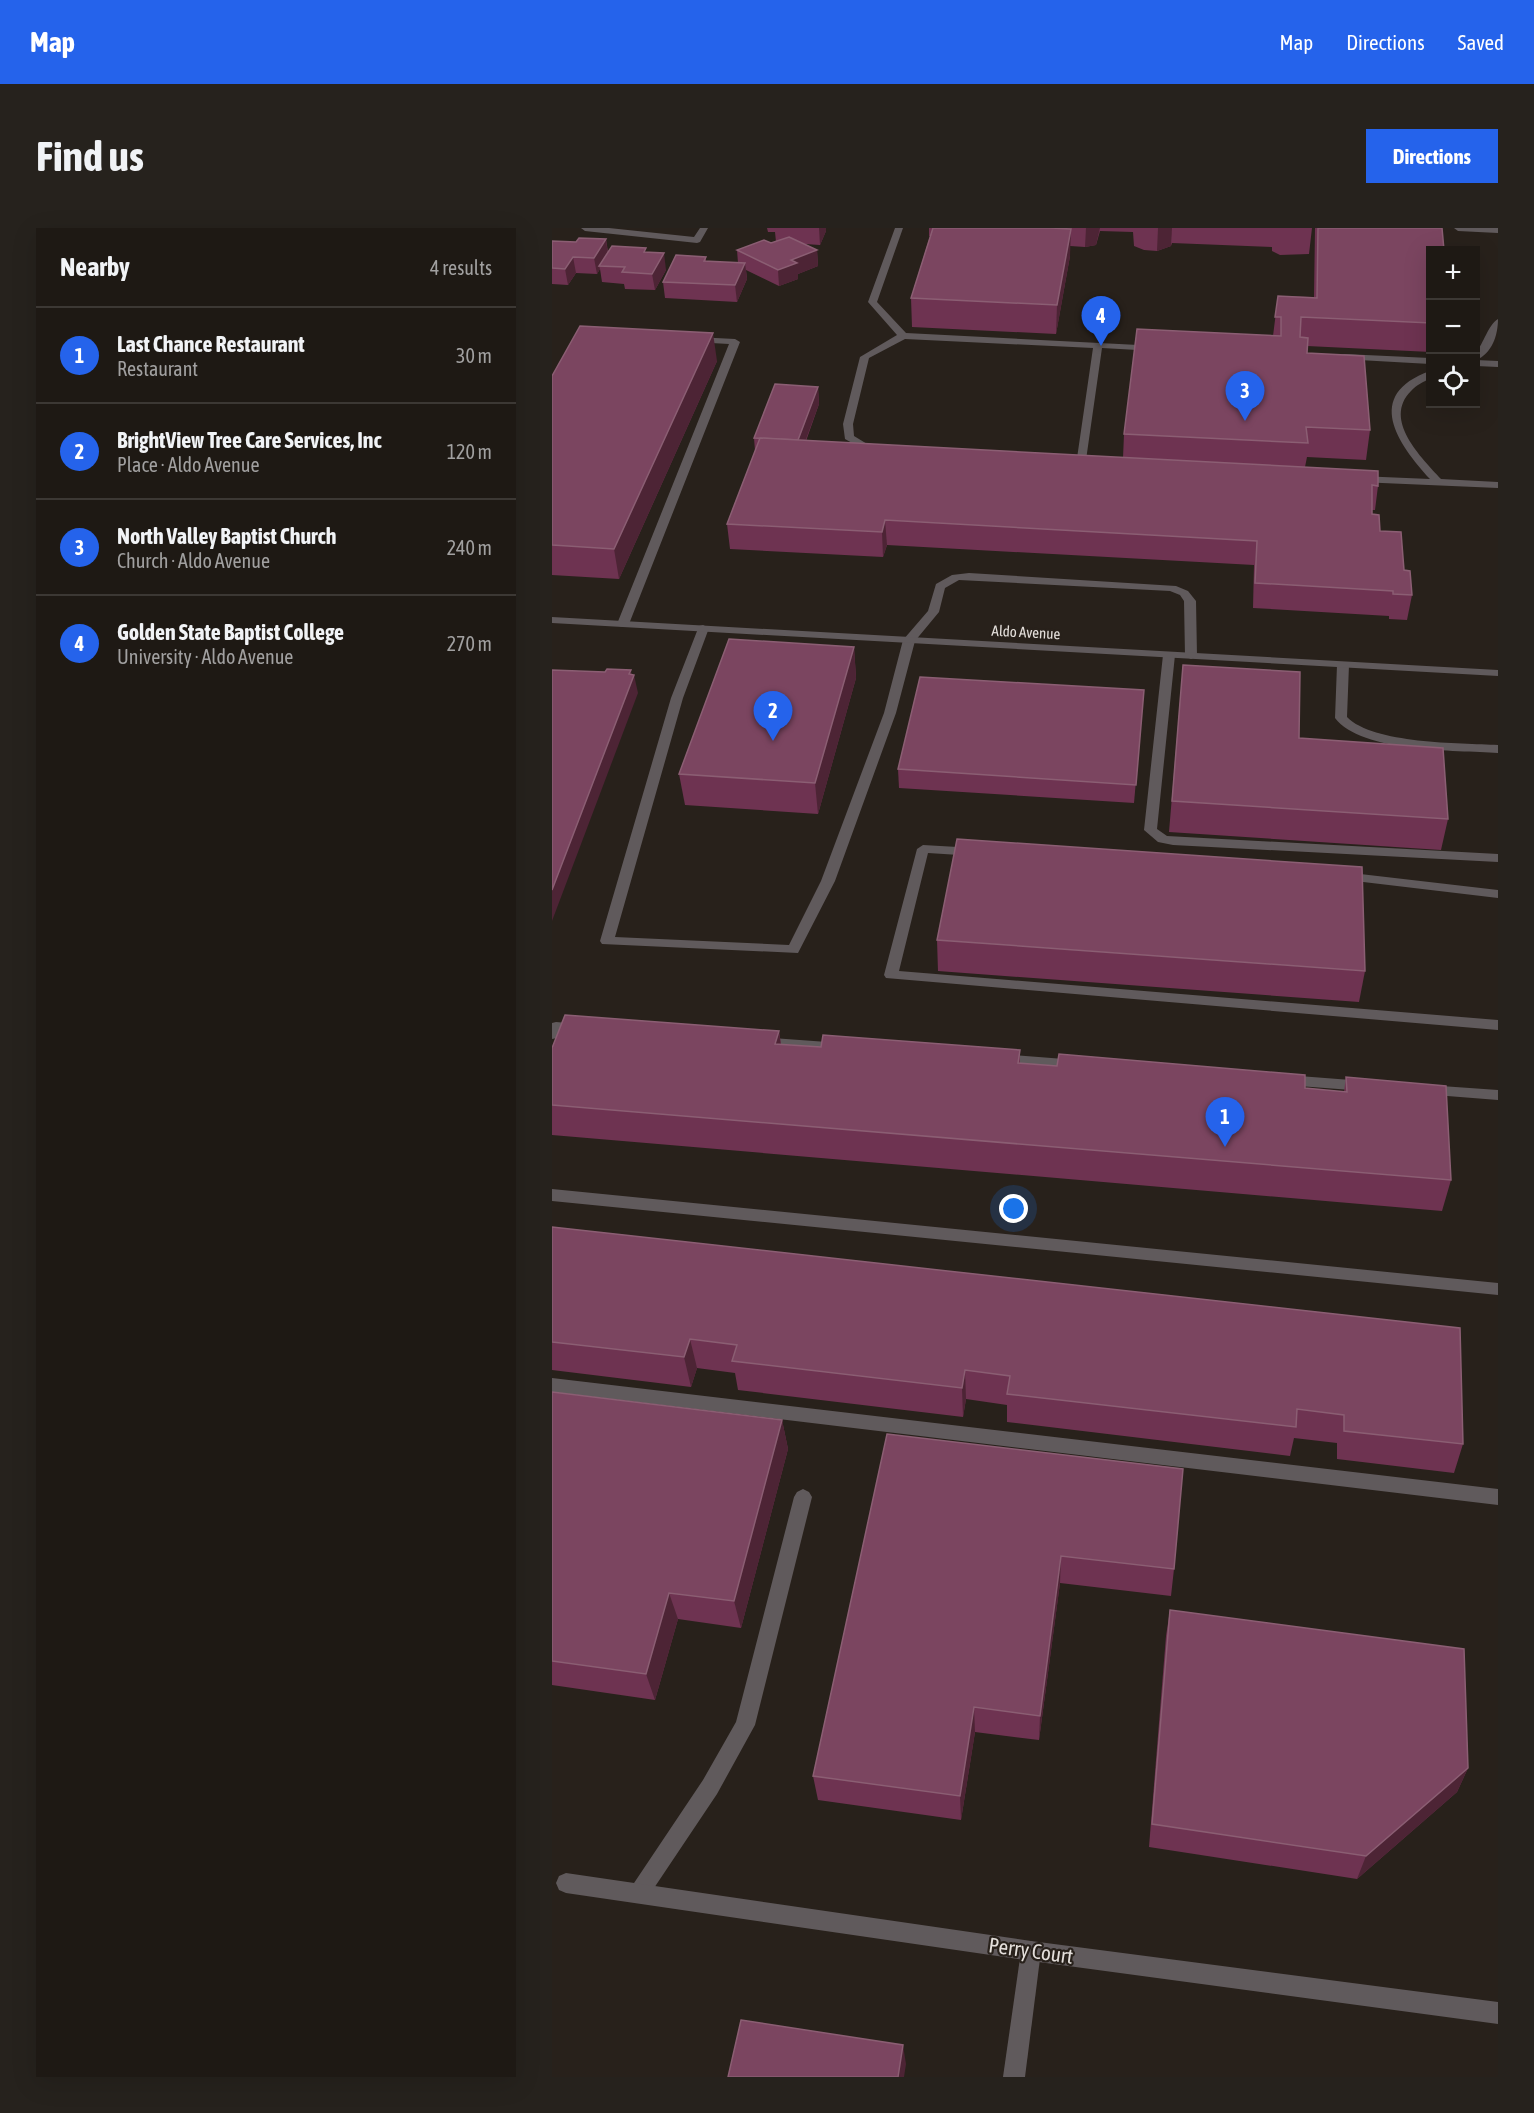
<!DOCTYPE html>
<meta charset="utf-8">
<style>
:root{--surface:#1e1914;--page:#26221d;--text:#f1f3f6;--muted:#a1a0a0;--line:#3c3834;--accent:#2563eb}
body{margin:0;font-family:"Asap Condensed",sans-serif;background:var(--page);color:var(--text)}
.controls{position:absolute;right:18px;top:18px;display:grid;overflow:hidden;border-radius:0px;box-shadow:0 6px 24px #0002}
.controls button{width:54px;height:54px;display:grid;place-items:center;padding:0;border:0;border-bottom:2px solid var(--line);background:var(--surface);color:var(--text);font:30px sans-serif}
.you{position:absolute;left:462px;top:981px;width:21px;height:21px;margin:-15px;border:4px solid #fff;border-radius:50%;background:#1a73e8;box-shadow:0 0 0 9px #1a73e833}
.badge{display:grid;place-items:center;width:39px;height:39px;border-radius:50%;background:var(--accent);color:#fff;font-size:20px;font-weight:700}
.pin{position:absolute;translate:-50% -50px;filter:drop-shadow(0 2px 3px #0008)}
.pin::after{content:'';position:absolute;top:32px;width:21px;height:18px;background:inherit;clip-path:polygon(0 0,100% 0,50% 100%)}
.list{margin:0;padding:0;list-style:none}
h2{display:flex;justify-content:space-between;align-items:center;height:78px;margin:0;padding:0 24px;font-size:26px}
h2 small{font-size:20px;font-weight:400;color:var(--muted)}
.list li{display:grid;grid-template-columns:39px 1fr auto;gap:18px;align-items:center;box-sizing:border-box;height:96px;padding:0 24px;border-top:2px solid var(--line)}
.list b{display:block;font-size:22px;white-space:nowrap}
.list p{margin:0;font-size:20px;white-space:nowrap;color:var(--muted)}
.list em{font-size:20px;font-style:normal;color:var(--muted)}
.icon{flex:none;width:33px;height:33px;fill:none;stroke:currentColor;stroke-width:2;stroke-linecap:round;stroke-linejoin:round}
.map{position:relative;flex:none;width:946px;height:1849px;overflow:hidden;border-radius:0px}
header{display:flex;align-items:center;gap:36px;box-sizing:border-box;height:84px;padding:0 30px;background:var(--accent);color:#fff}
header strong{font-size:28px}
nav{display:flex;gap:33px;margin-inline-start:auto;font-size:21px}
.intro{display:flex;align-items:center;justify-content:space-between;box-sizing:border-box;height:144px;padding:0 36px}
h1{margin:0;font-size:42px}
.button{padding:15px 27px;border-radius:0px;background:var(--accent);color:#fff;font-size:21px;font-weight:700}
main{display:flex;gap:36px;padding:0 36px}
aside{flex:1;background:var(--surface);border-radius:0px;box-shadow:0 6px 24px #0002}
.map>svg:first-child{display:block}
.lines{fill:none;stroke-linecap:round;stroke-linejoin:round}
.service{fill:#605a5c;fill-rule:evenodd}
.minor{fill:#605a5c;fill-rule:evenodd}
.tertiary{fill:#605a5c;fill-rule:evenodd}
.wall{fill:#6e3351}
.shaded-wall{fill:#4d2435}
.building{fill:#7b4560;stroke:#8b5e73;stroke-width:1.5}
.labels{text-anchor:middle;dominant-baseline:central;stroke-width:4.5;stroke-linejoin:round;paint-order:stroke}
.far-street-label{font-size:15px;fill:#e4dfdb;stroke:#28211b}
.near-street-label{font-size:21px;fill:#e4dfdb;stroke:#28211b}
</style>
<header>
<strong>Map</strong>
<nav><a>Map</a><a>Directions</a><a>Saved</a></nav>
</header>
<div class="intro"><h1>Find us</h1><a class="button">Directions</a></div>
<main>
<aside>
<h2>Nearby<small>4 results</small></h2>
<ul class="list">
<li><span class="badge">1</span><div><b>Last Chance Restaurant</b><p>Restaurant</p></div><em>30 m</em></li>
<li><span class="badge">2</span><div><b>BrightView Tree Care Services, Inc</b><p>Place · Aldo Avenue</p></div><em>120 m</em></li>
<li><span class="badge">3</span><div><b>North Valley Baptist Church</b><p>Church · Aldo Avenue</p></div><em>240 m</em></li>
<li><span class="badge">4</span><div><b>Golden State Baptist College</b><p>University · Aldo Avenue</p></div><em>270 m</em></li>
</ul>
</aside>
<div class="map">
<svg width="946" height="1849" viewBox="0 0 946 1849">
<rect width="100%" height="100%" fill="#28211b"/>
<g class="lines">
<!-- service -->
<g class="service">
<path d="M 343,0 L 351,0 L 325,74 L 354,105 L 606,118 L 608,120 L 603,123 L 550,120 L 533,239 L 524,237 L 541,120 L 353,111 L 317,130 L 301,196 L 302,208 L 330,225 L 321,227 L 293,211 L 291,196 L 308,129 L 345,107 L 316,74 Z"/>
<path d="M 902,0 L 946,0 L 946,5 L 906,3 Z"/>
<path d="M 946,91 C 946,107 940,126 924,132 L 924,124 C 932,115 936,97 946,91 Z"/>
<path d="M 144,109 L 183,111 L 188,114 L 77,396 L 71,399 L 67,398 L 65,396 L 177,116 L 141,114 L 139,112 Z"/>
<path d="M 792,126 L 878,130 L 878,136 L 789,131 L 789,127 Z"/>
<path d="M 924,132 L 946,133 L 946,139 L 924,138 Z"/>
<path d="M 878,143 L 878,150 C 872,154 864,157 859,163 C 830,192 870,230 889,251 L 946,254 L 946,260 L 807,254 L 802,251 L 807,248 L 878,251 C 846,216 811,167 878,143 Z"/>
<path d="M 417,345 L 624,358 L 636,363 L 644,373 L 645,428 L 639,431 L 633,428 L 632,373 L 628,367 L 618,363 L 407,352 L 393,360 L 387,384 L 363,413 L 344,485 L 283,653 L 246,725 L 50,716 L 48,713 L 119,470 L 147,398 L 151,397 L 157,400 L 131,470 L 63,709 L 237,717 L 269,653 L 332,485 L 351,412 L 376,383 L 384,356 L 400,347 Z"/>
<path d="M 617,424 L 623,427 L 605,601 L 615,608 L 946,626 L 946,634 L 621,617 L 606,614 L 592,602 L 611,427 Z"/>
<path d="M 791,434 L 797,437 L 795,489 C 821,516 908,515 946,517 L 946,525 C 904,522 810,525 783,490 L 785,437 Z"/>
<path d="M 371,617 L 423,620 L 429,624 L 423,628 L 376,625 L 347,743 L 946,792 L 946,802 L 334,750 L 332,747 L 365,621 Z"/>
<path d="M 791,644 L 946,662 L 946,670 L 786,651 L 784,648 L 786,645 Z"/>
<path d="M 4,794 L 28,796 L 35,801 L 28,806 L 8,804 L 5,810 L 0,811 L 0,795 Z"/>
<path d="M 208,809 L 289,815 L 296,820 L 289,825 L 208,819 L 201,814 Z"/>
<path d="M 447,826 L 525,832 L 532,837 L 525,842 L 447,836 L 440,831 Z"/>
<path d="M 734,847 L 812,853 L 819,858 L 812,863 L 734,857 L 727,852 Z"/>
<path d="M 875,857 L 946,862 L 946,872 L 870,866 L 868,862 Z"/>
<path d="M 0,961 L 946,1055 L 946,1067 L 0,973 Z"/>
<path d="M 0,1150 L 946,1261 L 946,1277 L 0,1164 Z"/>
<path d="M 251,1261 L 257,1264 L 260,1269 L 203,1497 L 165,1566 L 94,1672 L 87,1675 L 80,1672 L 77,1665 L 80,1658 L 151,1552 L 184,1494 L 242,1269 L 245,1264 Z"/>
<path d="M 479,1713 L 486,1716 L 489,1723 L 473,1849 L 451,1849 L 469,1723 L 472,1716 Z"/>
</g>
<!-- minor -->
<g class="minor">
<path d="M 29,0 L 57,0 L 142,9 L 148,0 L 156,0 L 148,14 L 145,15 L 33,3 Z"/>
<path d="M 14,1645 L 479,1713 L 946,1774 L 946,1796 L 479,1733 L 14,1665 L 7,1662 L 4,1655 L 7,1648 Z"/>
</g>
<!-- tertiary -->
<path class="tertiary" d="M 0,389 L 946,442 L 946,448 L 0,395 Z"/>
</g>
<!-- wall -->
<g class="wall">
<path d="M 215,0 L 274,0 L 274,3 L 268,17 L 253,16 L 265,22 L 266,38 L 246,46 L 246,51 L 227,58 L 194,42 L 195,51 L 185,74 L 113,70 L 111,54 L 154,29 L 154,33 L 186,35 L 185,22 L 224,14 L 223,4 L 216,4 Z"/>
<path d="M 377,0 L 760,0 L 757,26 L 728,27 L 720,23 L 720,19 L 620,15 L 619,18 L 605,23 L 592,22 L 582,18 L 581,4 L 548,3 L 544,17 L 533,19 L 518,18 L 518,28 L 504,106 L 360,99 L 359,70 L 378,8 L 377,8 Z"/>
<path d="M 763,0 L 890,0 L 879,22 L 879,124 L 755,118 L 755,125 L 818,202 L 814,232 L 755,229 L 753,239 L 826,258 L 823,282 L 820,282 L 820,286 L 828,303 L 852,342 L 860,367 L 855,392 L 837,391 L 837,388 L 701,380 L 702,337 L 335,317 L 331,329 L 178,321 L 175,296 L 203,223 L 202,210 L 266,159 L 267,176 L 254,213 L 571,230 L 572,206 L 721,108 L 726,68 L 762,69 Z"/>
<path d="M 54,11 L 56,24 L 95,24 L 114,42 L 103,62 L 73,61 L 72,56 L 50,54 L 48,41 L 45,46 L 24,45 L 16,57 L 0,56 L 0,13 L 24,14 Z"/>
<path d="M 165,133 L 67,351 L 0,347 L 0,148 Z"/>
<path d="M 302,419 L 304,450 L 266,586 L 133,577 L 127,546 Z"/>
<path d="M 631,437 L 747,510 L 896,591 L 889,622 L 617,604 Z"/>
<path d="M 592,462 L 582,575 L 347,560 L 346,541 Z"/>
<path d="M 385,712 L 813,743 L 807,774 L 386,743 Z"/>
<path d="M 227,803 L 229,816 L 269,819 L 468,822 L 468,835 L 792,864 L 794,849 L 899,952 L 890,983 L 0,907 L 0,820 Z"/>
<path d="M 0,999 L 908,1100 L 911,1216 L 902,1245 L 785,1231 L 785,1215 L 742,1210 L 738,1228 L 455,1194 L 455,1177 L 414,1171 L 411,1189 L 186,1162 L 183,1145 L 145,1140 L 139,1159 L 0,1142 Z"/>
<path d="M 0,1164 L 230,1192 L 236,1221 L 189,1400 L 126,1391 L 103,1472 L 0,1457 Z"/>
<path d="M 335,1206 L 622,1341 L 619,1368 L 508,1355 L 487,1512 L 423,1504 L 409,1592 L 266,1572 L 261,1548 Z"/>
<path d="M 618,1382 L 916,1540 L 905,1564 L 805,1651 L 597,1619 L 614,1408 Z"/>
</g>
<!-- shaded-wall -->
<g class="shaded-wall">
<path d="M 267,0 L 274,0 L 274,3 L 268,17 Z"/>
<path d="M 534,0 L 548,0 L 544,17 L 533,19 Z"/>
<path d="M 606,0 L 620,0 L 619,18 L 605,23 Z"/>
<path d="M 519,1 L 518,28 L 504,106 L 505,77 Z"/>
<path d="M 54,11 L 56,28 L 47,38 L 48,41 L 45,46 L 42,30 Z"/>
<path d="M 265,22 L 266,38 L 246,46 L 246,51 L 227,58 L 226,42 L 239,32 Z"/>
<path d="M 112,25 L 114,42 L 103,62 L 100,46 Z"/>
<path d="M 21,29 L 24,45 L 16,57 L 13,41 Z"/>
<path d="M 193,35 L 195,51 L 185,74 L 183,57 Z"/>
<path d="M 161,105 L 165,133 L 67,351 L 62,321 Z"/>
<path d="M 266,159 L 267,176 L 247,230 L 246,213 Z"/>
<path d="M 333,292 L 335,317 L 331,329 L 330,304 Z"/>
<path d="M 302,419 L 304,450 L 266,586 L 263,555 Z"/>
<path d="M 79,442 L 80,451 L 82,447 L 86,465 L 0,693 L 0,662 Z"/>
<path d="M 227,803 L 231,834 L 223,816 Z"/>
<path d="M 138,1111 L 145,1140 L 139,1159 L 132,1129 Z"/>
<path d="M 413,1142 L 414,1171 L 411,1189 L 410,1160 Z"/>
<path d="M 230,1192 L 236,1221 L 189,1400 L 182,1373 Z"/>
<path d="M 509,1328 L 508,1355 L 487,1512 L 488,1488 Z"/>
<path d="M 117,1365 L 126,1391 L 103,1472 L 94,1446 Z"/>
<path d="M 422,1479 L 423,1504 L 409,1592 L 408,1568 Z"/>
<path d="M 916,1540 L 905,1564 L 805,1651 L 814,1628 Z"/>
<path d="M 351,1817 L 354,1836 L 352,1849 L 346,1849 Z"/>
</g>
<!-- building -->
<g class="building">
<path d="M 381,0 L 499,0 L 519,1 L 505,77 L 359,70 Z"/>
<path d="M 766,0 L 890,0 L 892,22 L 879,22 L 879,95 L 749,89 L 748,109 L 756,110 L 755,125 L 812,128 L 818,202 L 754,199 L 756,215 L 572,206 L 585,101 L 729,108 L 729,89 L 723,89 L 726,68 L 765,70 Z"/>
<path d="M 237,9 L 265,22 L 239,32 L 245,35 L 226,42 L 185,22 L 212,12 L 219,15 Z"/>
<path d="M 27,10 L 54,11 L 42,30 L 21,29 L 13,41 L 0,40 L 0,13 L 24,14 Z"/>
<path d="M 60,18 L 94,20 L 92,24 L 112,25 L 100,46 L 70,44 L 73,39 L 47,38 Z"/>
<path d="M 124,27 L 154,29 L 152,33 L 193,35 L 183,57 L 111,54 Z"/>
<path d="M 28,98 L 161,105 L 62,321 L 0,317 L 0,148 Z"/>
<path d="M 223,156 L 266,159 L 246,212 L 202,210 Z"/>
<path d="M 208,210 L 826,243 L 826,258 L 820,257 L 820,286 L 827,287 L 828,303 L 849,304 L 852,342 L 858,343 L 860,367 L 841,366 L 841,363 L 703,355 L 705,313 L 333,292 L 330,304 L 175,296 Z"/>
<path d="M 177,411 L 302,419 L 263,555 L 127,546 Z"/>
<path d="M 631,437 L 748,444 L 747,510 L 891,520 L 896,591 L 620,573 Z"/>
<path d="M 55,441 L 79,442 L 77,446 L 82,447 L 0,662 L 0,442 L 53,444 Z"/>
<path d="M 368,449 L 592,462 L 584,557 L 346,541 Z"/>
<path d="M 405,611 L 810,639 L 813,743 L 385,712 Z"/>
<path d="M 13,787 L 227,803 L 223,816 L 269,819 L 271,807 L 468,822 L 466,835 L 505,838 L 507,826 L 753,847 L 753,860 L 795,864 L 794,849 L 894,858 L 899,952 L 0,877 L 0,820 Z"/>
<path d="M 0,999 L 908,1100 L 911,1216 L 792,1203 L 792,1187 L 745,1181 L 744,1199 L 455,1166 L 458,1148 L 413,1142 L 410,1160 L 180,1133 L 185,1117 L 138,1111 L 132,1129 L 0,1114 Z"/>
<path d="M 0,1164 L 230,1192 L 182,1373 L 117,1365 L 94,1446 L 0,1433 Z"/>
<path d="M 335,1206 L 631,1241 L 622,1341 L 509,1328 L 488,1488 L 422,1479 L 408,1568 L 261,1548 Z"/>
<path d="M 618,1382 L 912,1421 L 916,1540 L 814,1628 L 600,1596 Z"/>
<path d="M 189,1792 L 351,1817 L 346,1849 L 176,1849 Z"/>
</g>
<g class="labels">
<!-- far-street labels -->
<g class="far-street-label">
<text transform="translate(474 404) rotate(3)">Aldo Avenue</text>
</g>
<!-- near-street labels -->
<g class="near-street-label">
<text transform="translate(479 1722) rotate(8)">Perry Court</text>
</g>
</g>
</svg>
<div class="controls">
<button>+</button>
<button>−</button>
<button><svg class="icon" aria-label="locate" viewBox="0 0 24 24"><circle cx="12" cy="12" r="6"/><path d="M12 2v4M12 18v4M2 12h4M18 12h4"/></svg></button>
</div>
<div class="you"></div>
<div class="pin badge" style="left:673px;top:919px">1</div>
<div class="pin badge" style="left:221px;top:513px">2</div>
<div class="pin badge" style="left:693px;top:193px">3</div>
<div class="pin badge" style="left:549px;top:118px">4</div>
</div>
</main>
